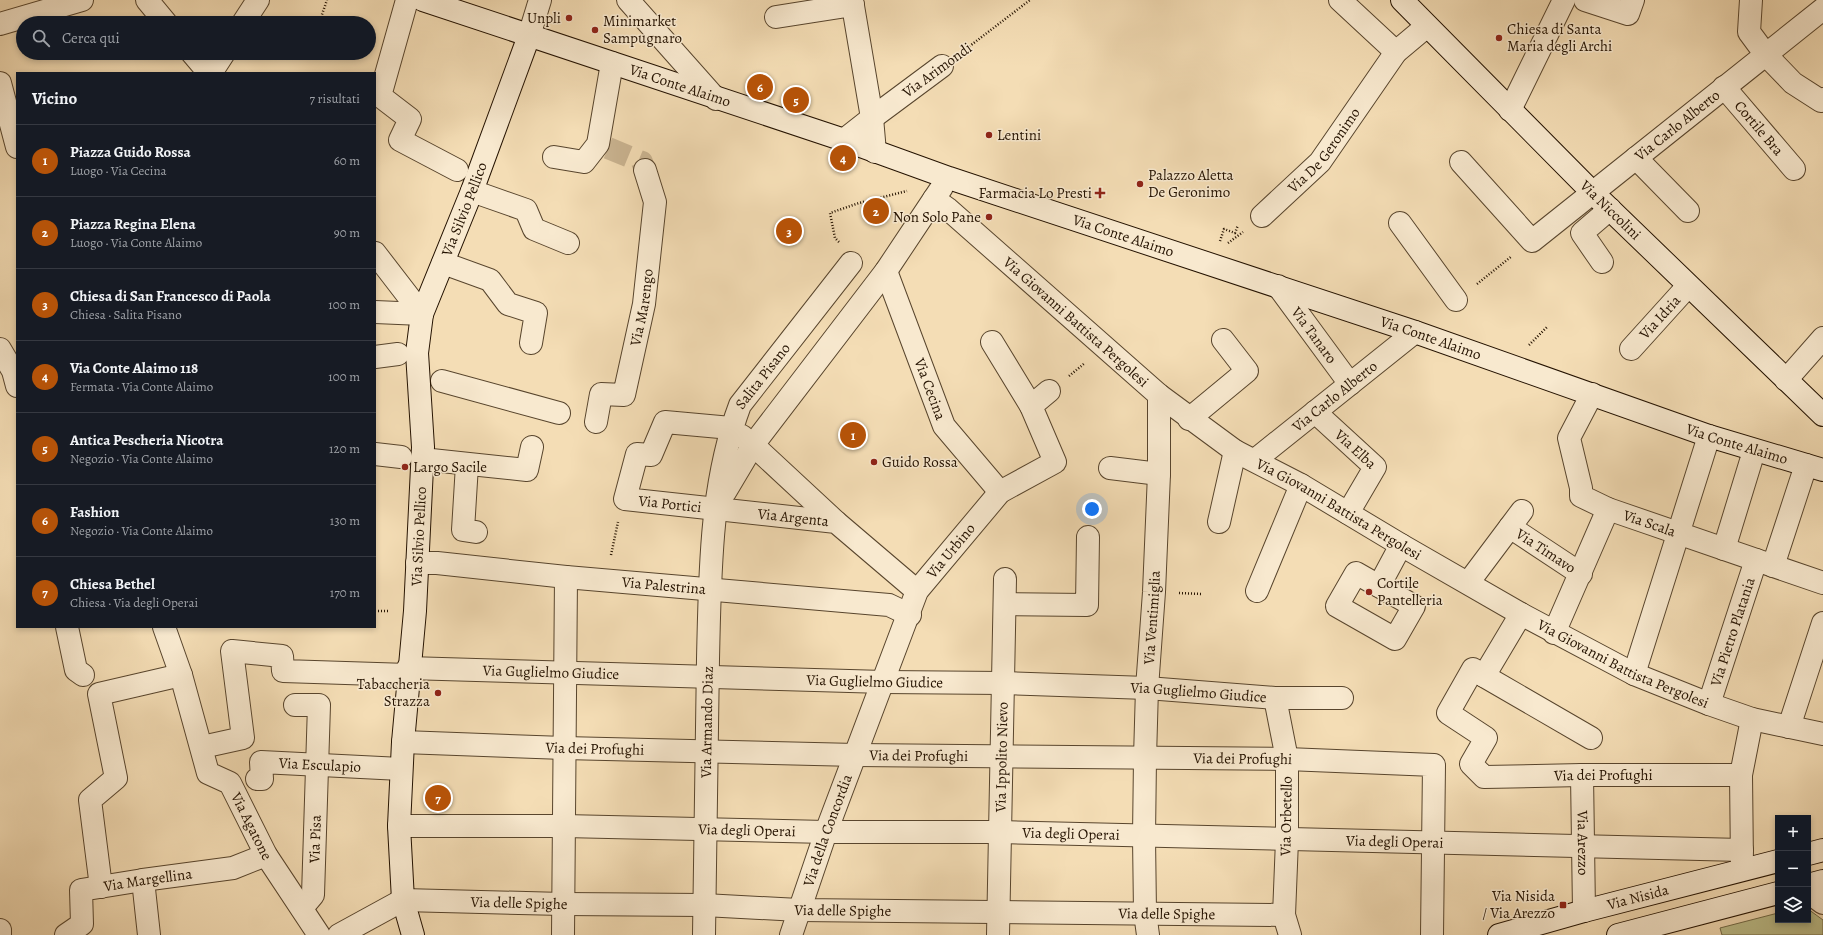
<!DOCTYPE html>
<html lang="it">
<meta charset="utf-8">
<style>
:root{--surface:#171b24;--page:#242831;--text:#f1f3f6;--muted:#9ea1a6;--line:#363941;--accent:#b45309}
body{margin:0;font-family:Alegreya,serif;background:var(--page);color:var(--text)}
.controls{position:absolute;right:12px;bottom:12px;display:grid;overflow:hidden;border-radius:0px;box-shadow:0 2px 6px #0003}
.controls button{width:36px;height:36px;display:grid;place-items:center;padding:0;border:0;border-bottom:1px solid var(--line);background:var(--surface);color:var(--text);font:20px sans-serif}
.you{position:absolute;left:1092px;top:509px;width:14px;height:14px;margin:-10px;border:3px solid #fff;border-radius:50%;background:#1a73e8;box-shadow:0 0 0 6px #1a73e833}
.badge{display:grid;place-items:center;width:26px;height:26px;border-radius:50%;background:var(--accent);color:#fff;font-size:13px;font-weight:700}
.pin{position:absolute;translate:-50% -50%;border:2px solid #fff;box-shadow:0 1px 4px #0006}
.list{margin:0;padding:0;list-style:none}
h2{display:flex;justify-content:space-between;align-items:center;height:52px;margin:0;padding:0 16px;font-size:17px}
h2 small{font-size:13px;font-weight:400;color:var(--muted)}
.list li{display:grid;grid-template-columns:26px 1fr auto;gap:12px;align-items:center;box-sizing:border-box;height:72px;padding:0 16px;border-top:1px solid var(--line)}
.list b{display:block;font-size:15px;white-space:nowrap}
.list p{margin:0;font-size:13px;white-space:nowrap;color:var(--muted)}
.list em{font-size:13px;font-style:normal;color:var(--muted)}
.icon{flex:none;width:22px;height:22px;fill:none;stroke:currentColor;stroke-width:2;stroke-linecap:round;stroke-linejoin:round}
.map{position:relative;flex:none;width:1823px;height:935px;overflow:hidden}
.search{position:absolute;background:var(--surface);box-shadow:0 2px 6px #0003;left:16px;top:16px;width:360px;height:44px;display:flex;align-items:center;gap:10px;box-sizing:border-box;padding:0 14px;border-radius:22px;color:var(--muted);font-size:15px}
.panel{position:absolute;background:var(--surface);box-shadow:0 2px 6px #0003;left:16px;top:72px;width:360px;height:556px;border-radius:0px}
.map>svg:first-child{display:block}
.green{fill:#bdc08c;stroke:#706946}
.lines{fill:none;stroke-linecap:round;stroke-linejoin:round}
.street-tunnel{stroke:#cab491;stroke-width:22;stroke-dasharray:22 11;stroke-linecap:butt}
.street-casing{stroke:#58452d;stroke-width:24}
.secondary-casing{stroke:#241200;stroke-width:24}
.path{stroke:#241200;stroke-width:2.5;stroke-dasharray:1 2;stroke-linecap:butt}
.street{stroke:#f8e9cf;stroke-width:22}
.secondary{stroke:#f8e9cf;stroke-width:22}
.poi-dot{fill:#8f2418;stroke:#f8e9cf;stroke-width:1.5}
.labels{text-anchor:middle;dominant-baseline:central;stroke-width:3;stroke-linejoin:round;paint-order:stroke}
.poi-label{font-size:15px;fill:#241200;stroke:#f8e9cf;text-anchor:start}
.street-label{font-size:15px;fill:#241200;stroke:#f8e9cf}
</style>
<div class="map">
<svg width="1823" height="935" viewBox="0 0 1823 935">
<rect width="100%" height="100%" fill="#f4ddb5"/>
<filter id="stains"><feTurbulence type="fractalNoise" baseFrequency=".005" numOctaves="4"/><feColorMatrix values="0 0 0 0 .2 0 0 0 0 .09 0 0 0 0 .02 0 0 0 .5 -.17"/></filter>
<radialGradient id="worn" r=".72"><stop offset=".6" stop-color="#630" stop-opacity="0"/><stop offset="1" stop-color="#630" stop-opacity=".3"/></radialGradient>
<!-- green -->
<path class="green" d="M 1808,909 L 1823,920 L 1823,935 L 1722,935 L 1720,928 L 1778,913 L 1778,920 L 1808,920 Z"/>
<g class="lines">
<!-- street-tunnel -->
<path class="street-tunnel" d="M 608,148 L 642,162 L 645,170"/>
<!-- street casing -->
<g class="street-casing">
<g id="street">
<path d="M 147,0 L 166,23"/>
<path d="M 407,0 L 380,96 L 410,119 L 400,140 L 457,170"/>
<path d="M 628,0 L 716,99"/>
<path d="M 852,0 L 872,118 L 875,152"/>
<path d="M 1340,0 L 1396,52"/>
<path d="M 1585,0 L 1628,14 L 1633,0"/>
<path d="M 1751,0 L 1749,32 L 1766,55 L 1793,83 L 1821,101 L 1823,99"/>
<path d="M 776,17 L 853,5"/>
<path d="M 243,23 L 258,0"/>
<path d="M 0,24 L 82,0"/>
<path d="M 529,36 L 540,0"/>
<path d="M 192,53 L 209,73"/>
<path d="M 211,73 L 224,53"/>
<path d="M 0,83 L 17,147"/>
<path id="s1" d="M 1724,87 L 1794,169"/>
<path d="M 1510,110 L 1564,0"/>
<path d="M 844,140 L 872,118 L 942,66"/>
<path d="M 554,157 L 584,162 L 598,144 L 612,63"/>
<path d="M 1636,158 L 1688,211"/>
<path id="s2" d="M 1461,162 L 1532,241 L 1823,9"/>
<path d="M 472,191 L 526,210 L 534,229 L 568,243"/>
<path id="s3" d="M 934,199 L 948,209 L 1159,395 L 1235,451 L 1301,485 L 1401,545 L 1521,614 L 1634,674 L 1709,704 L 1752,719 L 1823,734"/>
<path id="s4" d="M 1262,216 L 1320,162 L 1396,52 L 1427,26"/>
<path d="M 1400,223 L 1456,300"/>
<path d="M 375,253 L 422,314"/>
<path d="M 1602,262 L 1582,233 L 1610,209"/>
<path d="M 443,263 L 490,280 L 508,304 L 536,313 L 531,343"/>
<path id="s5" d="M 886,271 L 944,426 L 1000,492"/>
<path id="s6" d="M 1278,286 L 1350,384"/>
<path d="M 375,312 L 422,314"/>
<path d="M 992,342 L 1031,406"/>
<path d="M 0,349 L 13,371 L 17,386"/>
<path id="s7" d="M 1631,349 L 1688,286"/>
<path d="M 375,357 L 398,354"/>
<path d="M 1786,380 L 1823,338"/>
<path d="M 442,381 L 559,413"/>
<path id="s8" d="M 1592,394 L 1569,438 L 1581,488 L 1581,496 L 1608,509 L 1823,583"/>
<path id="s9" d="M 1315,412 L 1375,467 L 1348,513"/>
<path d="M 1189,419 L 1247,371 L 1223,340"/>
<path id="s10" d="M 596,422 L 601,394 L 624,395 L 644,304 L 655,202 L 645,170"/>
<path id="s11" d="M 731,428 L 665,422 L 651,455 L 637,454 L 625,499 L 836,522 L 917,591"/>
<path d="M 742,436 L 753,445 L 836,522"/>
<path d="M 375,454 L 401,457"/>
<path d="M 422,459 L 527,470 L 532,447"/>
<path id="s12" d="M 1255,460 L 1415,332"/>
<path d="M 467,465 L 463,530 L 476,532"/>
<path d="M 1110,468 L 1159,474"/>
<path d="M 725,492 L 753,445 L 886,271 L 942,187"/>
<path d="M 1219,522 L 1235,451"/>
<path d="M 1510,527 L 1522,511"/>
<path d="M 1724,549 L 1754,451"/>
<path id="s13" d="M 417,563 L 437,563 L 566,577 L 889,605 L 910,615"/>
<path d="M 1773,566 L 1806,465"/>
<path d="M 1356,573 L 1414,606 L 1395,639 L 1337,606 Z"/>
<path id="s14" d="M 1468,583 L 1510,527 L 1581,574"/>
<path d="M 1379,586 L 1401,545"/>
<path d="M 1257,591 L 1301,485"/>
<path d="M 1005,604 L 1087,605 L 1088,537"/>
<path id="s15" d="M 1521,614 L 1484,676 L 1473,669 L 1448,713 L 1486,738 L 1471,764 L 1484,777 L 1582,775 L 1741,775"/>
<path d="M 67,627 L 76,670 L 83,675"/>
<path id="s16" d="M 164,627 L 181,675 L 208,773 L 230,783 L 266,855 L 319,935"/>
<path d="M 1554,633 L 1608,509"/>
<path id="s17" d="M 408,668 L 884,682 L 1003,683 L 1147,688 L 1275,698 L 1342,698"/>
<path d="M 1634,674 L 1709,436"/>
<path d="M 1484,676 L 1591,738"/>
<path d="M 1275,698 L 1287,759 L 1287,840 L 1284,915 L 1290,935"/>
<path id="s18" d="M 1709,704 L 1756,560"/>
<path d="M 295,705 L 319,705 L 313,895 L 302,908"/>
<path d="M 1789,727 L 1823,623"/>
<path id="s19" d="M 403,742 L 564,748 L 856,755 L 1287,759 L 1434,765 L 1432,935"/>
<path d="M 202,747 L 243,738 L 232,651 L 282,656 L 283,671 L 408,675"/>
<path id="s20" d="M 1582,775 L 1584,911"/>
<path id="s21" d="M 257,779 L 262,779 L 261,762 L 401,769"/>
<path id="s22" d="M 399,826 L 564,826 L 826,832 L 1000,832 L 1742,850"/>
<path d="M 1742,864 L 1741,775 L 1752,719"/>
<path d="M 143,880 L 149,935"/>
<path d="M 101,887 L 90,800 L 116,778 L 99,694 L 181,675"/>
<path d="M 1808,892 L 1823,903"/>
<path d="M 0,930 L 0,935"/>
<path id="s23" d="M 66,935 L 82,924 L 81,890 L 143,880 L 233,868 L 266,855"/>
<path id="s24" d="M 339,935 L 403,900 L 563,904 L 704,905 L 799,910 L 1284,915"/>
<path d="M 563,935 L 566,577"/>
<path id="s25" d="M 704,935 C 705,843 706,751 708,659 C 710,574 710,485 740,405 L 851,263"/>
<path id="s26" d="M 791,935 L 826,832 L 917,591 L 1000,492 L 1055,462 L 1031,406 L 1049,391"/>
<path id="s27" d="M 998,935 L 1005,579"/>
<path id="s28" d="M 1148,935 L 1145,913 L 1144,837 L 1145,758 L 1147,688 L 1154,592 L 1159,474 L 1159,395"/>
</g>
</g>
<!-- secondary casing -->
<g class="secondary-casing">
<g id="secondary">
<path id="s29" d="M 423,0 L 844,140 L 949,178 L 1415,332 L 1709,436 L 1823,470"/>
<path id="s30" d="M 1402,0 L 1592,192 L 1823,415"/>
<path d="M 1808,854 L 1823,850"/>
<path d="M 1808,885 L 1823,881"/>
<path id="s31" d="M 413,935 L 403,900 L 399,826 L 403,742 L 415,611 L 423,447 L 417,353 L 422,314 L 472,191 L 529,36"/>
<path id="s32" d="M 1499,935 L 1584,911 L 1778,861"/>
<path d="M 1618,935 L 1778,893"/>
</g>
</g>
<!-- path -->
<g class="path">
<path d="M 319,23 L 327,0"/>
<path d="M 962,52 L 1030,0"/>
<path d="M 1220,241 L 1224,229 L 1235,233 L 1238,225"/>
<path d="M 839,242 L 835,238 L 830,213 L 859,203 L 907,191"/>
<path d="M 1228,243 L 1243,232"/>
<path d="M 1477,284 L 1512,256"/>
<path d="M 1529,345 L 1548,326"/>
<path d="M 1069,376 L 1085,363"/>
<path d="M 611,555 L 618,522"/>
<path d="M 1179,593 L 1202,594"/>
<path d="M 375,611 L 390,611"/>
</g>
<!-- street -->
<use href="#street" class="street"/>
<!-- secondary -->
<use href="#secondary" class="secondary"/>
</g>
<!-- markers -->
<g class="poi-dot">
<circle cx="569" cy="18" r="4"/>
<circle cx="595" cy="30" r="4"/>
<circle cx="1499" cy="38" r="4"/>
<circle cx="989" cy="135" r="4"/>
<circle cx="1140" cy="184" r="4"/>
<path d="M1098 187h4v4h4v4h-4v4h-4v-4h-4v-4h4z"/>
<circle cx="989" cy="217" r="4"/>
<circle cx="874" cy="462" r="4"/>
<circle cx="405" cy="467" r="4"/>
<circle cx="1369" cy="592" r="4"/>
<circle cx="438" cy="693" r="4"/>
<rect x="1559" y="901" width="8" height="8" rx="2"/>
</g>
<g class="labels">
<!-- poi labels -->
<g class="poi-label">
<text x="561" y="18" text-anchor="end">Unpli</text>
<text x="603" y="21">Minimarket<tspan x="603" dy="17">Sampugnaro</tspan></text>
<text x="1507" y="29">Chiesa di Santa<tspan x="1507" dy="17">Maria degli Archi</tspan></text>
<text x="997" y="135">Lentini</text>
<text x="1148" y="175">Palazzo Aletta<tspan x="1148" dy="17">De Geronimo</tspan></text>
<text x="1092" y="193" text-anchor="end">Farmacia Lo Presti</text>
<text x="981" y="217" text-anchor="end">Non Solo Pane</text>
<text x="882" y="462">Guido Rossa</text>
<text x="413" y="467">Largo Sacile</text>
<text x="1377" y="583">Cortile<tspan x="1377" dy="17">Pantelleria</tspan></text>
<text x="430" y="684" text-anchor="end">Tabaccheria<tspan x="430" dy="17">Strazza</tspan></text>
<text x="1555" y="896" text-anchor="end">Via Nisida<tspan x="1555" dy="17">/ Via Arezzo</tspan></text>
</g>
<!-- street labels -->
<g class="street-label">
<text transform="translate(937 70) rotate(-36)">Via Arimondi</text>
<text stroke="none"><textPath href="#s29" startOffset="271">Via Conte Alaimo</textPath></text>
<text stroke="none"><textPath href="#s2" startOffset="292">Via Carlo Alberto</textPath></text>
<text stroke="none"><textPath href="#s1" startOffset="54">Cortile Bra</textPath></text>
<text stroke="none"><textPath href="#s4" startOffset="91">Via De Geronimo</textPath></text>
<text stroke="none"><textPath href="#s31" startOffset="737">Via Silvio Pellico</textPath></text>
<text stroke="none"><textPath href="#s30" startOffset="296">Via Niccolini</textPath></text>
<text stroke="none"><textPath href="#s29" startOffset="739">Via Conte Alaimo</textPath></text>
<text stroke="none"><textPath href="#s10" startOffset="141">Via Marengo</textPath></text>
<text stroke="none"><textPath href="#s7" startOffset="43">Via Idria</textPath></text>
<text stroke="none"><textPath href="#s3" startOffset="188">Via Giovanni Battista Pergolesi</textPath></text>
<text stroke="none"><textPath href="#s6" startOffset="61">Via Tanaro</textPath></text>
<text stroke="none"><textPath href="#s29" startOffset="1063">Via Conte Alaimo</textPath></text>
<text stroke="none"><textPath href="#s25" startOffset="570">Salita Pisano</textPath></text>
<text stroke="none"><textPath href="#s5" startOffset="126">Via Cecina</textPath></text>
<text stroke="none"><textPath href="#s12" startOffset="102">Via Carlo Alberto</textPath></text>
<text stroke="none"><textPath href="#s29" startOffset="1387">Via Conte Alaimo</textPath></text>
<text stroke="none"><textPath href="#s9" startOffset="55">Via Elba</textPath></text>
<text stroke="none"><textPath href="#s11" startOffset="208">Via Portici</textPath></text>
<text stroke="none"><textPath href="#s3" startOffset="512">Via Giovanni Battista Pergolesi</textPath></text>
<text stroke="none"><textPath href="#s11" startOffset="332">Via Argenta</textPath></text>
<text stroke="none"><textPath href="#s8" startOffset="183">Via Scala</textPath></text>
<text stroke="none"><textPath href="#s31" startOffset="401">Via Silvio Pellico</textPath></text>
<text stroke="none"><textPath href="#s26" startOffset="419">Via Urbino</textPath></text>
<text stroke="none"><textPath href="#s14" startOffset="113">Via Timavo</textPath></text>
<text stroke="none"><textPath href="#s13" startOffset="248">Via Palestrina</textPath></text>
<text stroke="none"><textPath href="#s28" startOffset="318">Via Ventimiglia</textPath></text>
<text stroke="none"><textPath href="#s18" startOffset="76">Via Pietro Platania</textPath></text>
<text stroke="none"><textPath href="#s3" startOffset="836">Via Giovanni Battista Pergolesi</textPath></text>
<text stroke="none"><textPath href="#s17" startOffset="143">Via Guglielmo Giudice</textPath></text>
<text stroke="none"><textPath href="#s17" startOffset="467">Via Guglielmo Giudice</textPath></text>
<text stroke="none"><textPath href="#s17" startOffset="791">Via Guglielmo Giudice</textPath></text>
<text stroke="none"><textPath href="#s25" startOffset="213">Via Armando Diaz</textPath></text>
<text stroke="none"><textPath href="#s19" startOffset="192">Via dei Profughi</textPath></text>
<text stroke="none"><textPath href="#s19" startOffset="516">Via dei Profughi</textPath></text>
<text stroke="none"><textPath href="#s27" startOffset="178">Via Ippolito Nievo</textPath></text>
<text stroke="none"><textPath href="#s19" startOffset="840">Via dei Profughi</textPath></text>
<text stroke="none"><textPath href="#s21" startOffset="81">Via Esculapio</textPath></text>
<text stroke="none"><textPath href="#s15" startOffset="349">Via dei Profughi</textPath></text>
<text transform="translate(1286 816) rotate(-89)">Via Orbetello</text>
<text stroke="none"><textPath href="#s16" startOffset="225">Via Agatone</textPath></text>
<text stroke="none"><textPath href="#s22" startOffset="348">Via degli Operai</textPath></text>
<text stroke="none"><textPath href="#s26" startOffset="111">Via della Concordia</textPath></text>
<text stroke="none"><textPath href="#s22" startOffset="672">Via degli Operai</textPath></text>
<text transform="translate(315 839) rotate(-88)">Via Pisa</text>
<text stroke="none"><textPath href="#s22" startOffset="996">Via degli Operai</textPath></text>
<text stroke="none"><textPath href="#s20" startOffset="68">Via Arezzo</textPath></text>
<text stroke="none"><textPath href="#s23" startOffset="121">Via Margellina</textPath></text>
<text stroke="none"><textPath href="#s32" startOffset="144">Via Nisida</textPath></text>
<text stroke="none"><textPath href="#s24" startOffset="189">Via delle Spighe</textPath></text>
<text stroke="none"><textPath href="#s24" startOffset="513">Via delle Spighe</textPath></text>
<text stroke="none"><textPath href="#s24" startOffset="837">Via delle Spighe</textPath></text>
</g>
</g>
<rect width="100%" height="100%" filter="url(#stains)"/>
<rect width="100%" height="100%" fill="url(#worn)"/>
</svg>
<div class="controls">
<button>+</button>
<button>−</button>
<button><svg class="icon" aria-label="layers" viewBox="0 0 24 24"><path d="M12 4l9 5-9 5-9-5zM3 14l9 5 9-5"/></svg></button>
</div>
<div class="you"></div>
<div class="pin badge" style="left:853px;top:435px">1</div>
<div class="pin badge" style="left:876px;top:211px">2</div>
<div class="pin badge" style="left:789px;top:231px">3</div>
<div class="pin badge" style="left:843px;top:158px">4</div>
<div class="pin badge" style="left:796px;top:100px">5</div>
<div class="pin badge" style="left:760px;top:87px">6</div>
<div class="pin badge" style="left:438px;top:798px">7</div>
<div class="search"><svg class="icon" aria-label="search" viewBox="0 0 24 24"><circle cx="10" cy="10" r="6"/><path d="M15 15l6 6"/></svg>Cerca qui</div>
<section class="panel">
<h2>Vicino<small>7 risultati</small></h2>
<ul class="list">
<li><span class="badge">1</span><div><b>Piazza Guido Rossa</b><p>Luogo · Via Cecina</p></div><em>60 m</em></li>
<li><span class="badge">2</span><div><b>Piazza Regina Elena</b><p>Luogo · Via Conte Alaimo</p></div><em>90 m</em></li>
<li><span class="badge">3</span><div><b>Chiesa di San Francesco di Paola</b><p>Chiesa · Salita Pisano</p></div><em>100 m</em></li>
<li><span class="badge">4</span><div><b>Via Conte Alaimo 118</b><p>Fermata · Via Conte Alaimo</p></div><em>100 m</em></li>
<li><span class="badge">5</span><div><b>Antica Pescheria Nicotra</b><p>Negozio · Via Conte Alaimo</p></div><em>120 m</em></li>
<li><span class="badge">6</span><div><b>Fashion</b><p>Negozio · Via Conte Alaimo</p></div><em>130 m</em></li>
<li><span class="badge">7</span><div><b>Chiesa Bethel</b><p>Chiesa · Via degli Operai</p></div><em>170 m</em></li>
</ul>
</section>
</div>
